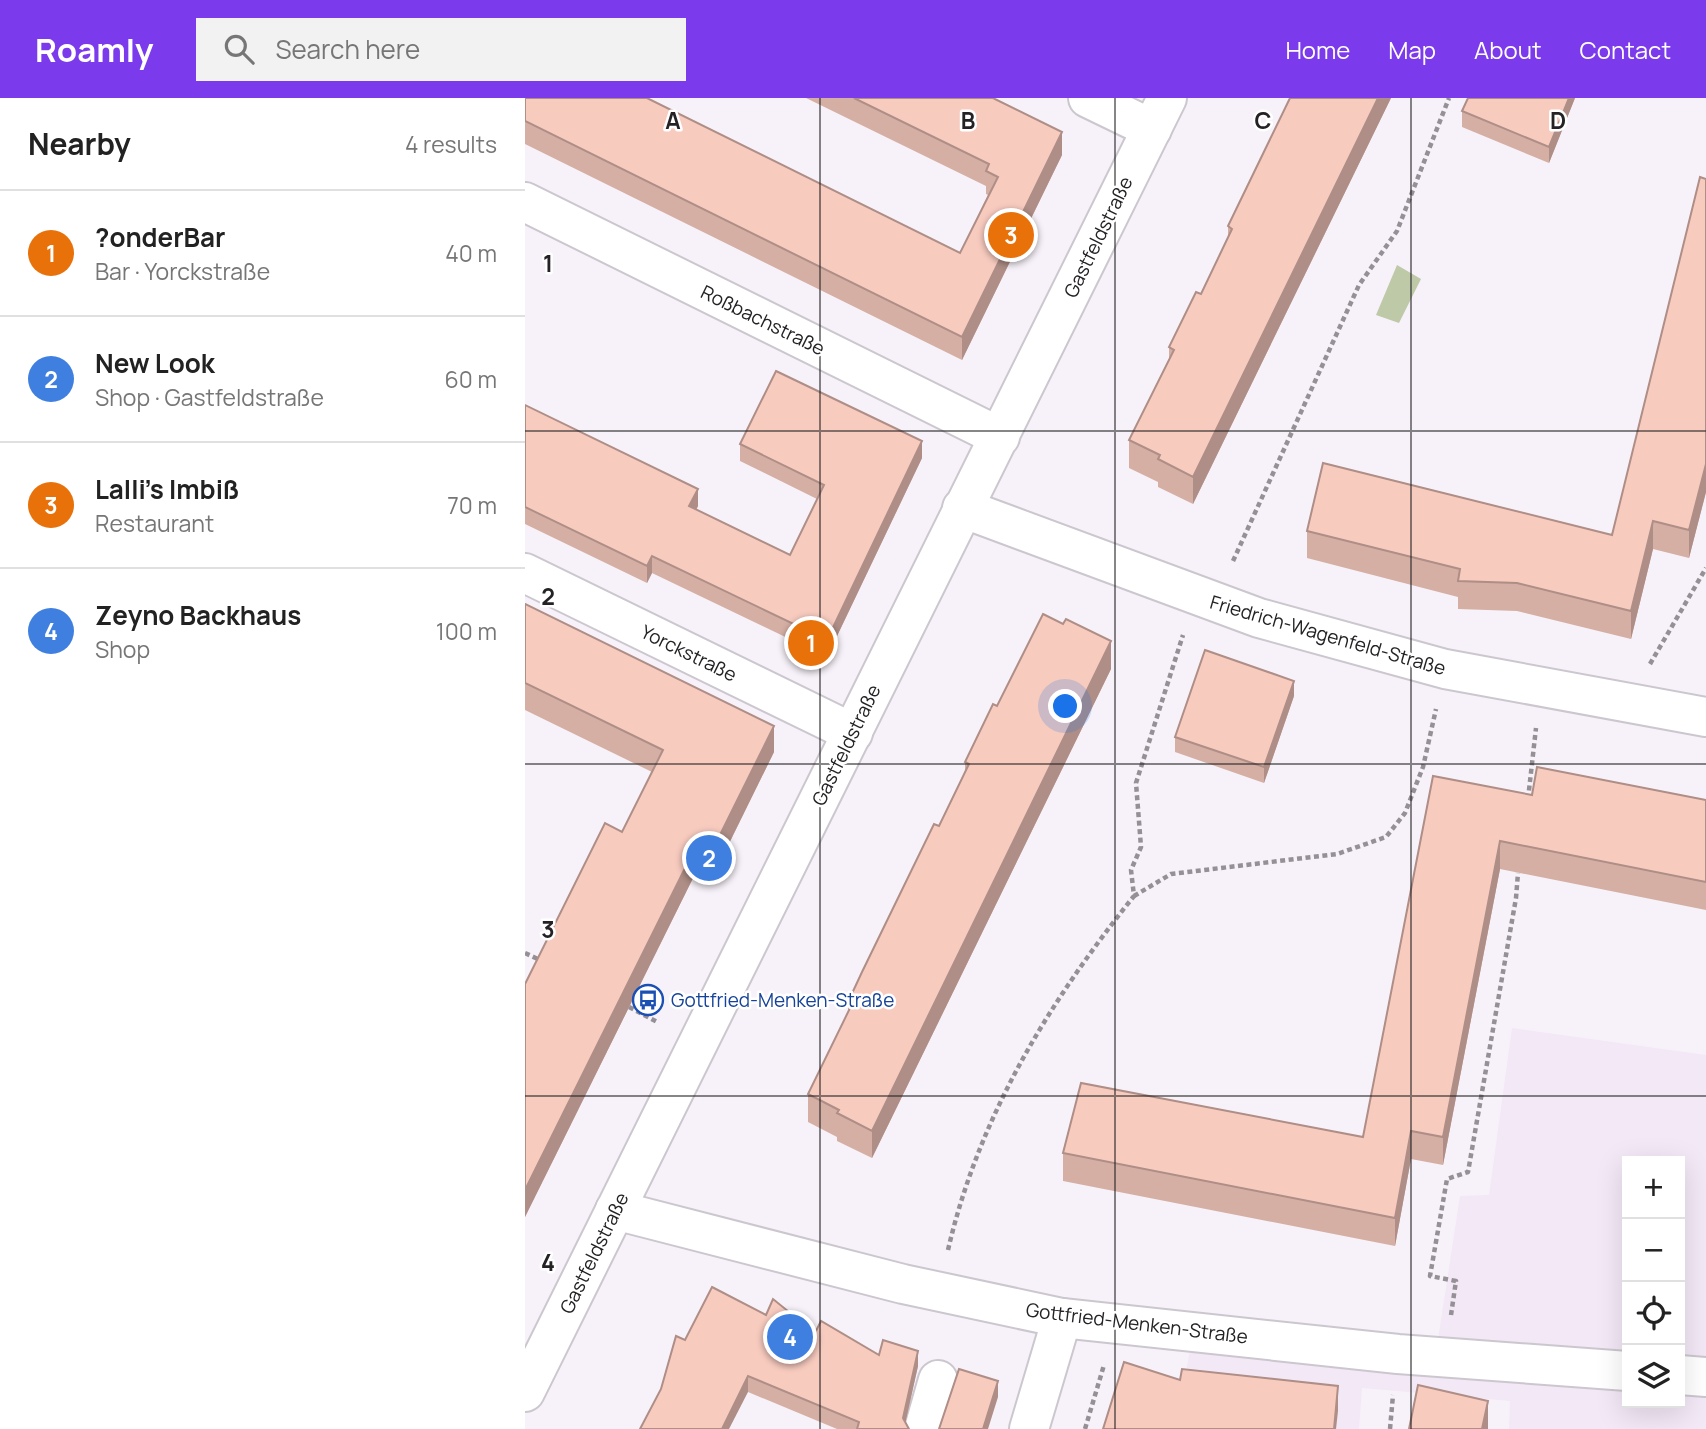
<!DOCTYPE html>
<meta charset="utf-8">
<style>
:root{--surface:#fff;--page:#f2f2f2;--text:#222;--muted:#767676;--line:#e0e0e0;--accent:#7c3aed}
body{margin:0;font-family:Manrope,sans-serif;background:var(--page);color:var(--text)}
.controls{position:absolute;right:21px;bottom:21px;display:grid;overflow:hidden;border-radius:0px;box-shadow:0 7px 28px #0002}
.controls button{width:63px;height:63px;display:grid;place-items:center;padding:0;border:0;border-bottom:2px solid var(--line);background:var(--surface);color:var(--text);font:35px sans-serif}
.you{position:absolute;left:541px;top:609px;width:24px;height:24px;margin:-18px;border:5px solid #fff;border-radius:50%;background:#1a73e8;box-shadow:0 0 0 10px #1a73e833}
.badge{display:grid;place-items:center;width:46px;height:46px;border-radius:50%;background:var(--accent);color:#fff;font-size:23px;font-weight:700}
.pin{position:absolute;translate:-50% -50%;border:4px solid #fff;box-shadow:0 2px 7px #0006}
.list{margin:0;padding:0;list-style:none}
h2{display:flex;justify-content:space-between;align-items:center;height:91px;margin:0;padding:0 28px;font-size:30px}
h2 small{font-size:23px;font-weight:400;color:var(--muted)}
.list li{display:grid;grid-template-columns:46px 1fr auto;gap:21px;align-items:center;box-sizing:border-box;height:126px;padding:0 28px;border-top:2px solid var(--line)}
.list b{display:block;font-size:26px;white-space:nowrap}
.list p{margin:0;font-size:23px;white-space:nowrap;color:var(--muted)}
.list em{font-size:23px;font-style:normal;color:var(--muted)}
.icon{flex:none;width:38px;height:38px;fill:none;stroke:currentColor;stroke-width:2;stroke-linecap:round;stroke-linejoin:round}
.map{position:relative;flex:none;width:1181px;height:1331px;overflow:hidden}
header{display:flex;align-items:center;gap:42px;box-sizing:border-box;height:98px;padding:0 35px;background:var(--accent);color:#fff}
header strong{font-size:33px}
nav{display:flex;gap:38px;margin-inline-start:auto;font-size:24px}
.search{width:490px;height:63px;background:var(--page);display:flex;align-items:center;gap:18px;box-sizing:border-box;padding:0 24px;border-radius:0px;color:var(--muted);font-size:26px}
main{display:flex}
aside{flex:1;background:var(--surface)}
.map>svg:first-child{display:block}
.built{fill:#f3e8f6;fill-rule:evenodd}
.green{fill:#bec9a8}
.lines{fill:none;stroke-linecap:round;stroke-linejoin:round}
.minor-casing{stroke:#ccc7ce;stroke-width:42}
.path{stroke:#949095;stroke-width:4.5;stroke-dasharray:5 3.5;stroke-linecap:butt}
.minor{stroke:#fff;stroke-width:38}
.wall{fill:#d5afa4}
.shaded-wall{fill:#ae8e86}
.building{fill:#f8cbbf;stroke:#ae8e86;stroke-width:2}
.grid{fill:none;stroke:#242225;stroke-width:2;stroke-opacity:0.55}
.labels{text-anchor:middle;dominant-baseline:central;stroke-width:5;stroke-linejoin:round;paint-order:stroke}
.street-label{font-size:19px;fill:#242225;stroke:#fff}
.transit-label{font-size:19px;fill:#164399;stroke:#fff;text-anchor:start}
.grid-label{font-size:23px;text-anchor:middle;font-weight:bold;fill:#242225;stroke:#fff;stroke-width:5;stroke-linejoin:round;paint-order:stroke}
</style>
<header>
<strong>Roamly</strong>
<div class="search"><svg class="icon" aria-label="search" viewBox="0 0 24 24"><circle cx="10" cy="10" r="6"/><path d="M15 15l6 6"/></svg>Search here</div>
<nav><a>Home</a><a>Map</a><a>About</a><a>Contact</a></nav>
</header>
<main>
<aside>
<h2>Nearby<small>4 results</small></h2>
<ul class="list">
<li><span class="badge" style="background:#e8710a">1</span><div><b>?onderBar</b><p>Bar · Yorckstraße</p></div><em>40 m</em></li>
<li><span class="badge" style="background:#3f7fe0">2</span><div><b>New Look</b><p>Shop · Gastfeldstraße</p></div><em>60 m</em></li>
<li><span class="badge" style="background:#e8710a">3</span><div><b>Lalli's Imbiß</b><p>Restaurant</p></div><em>70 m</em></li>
<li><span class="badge" style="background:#3f7fe0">4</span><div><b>Zeyno Backhaus</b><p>Shop</p></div><em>100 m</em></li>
</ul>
</aside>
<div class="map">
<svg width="1181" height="1331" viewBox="0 0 1181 1331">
<rect width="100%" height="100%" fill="#f7f2f9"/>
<!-- built -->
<path class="built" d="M 987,930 L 1181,957 L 1181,1331 L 984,1331 L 985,1303 L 837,1290 L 834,1331 L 658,1331 L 657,1295 L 670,1225 L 912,1248 L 935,1098 L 964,1097 ZM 1102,1063 L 1155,1063 L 1155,1305 L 1102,1305 Z"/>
<!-- green -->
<path class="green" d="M 872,167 L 896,181 L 874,225 L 851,217 Z"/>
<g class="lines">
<!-- minor casing -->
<g class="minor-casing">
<g id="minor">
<path d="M 563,0 L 627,31"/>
<path d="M 0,104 L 475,339"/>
<path d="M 437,410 L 734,520 L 920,571 L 1181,619"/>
<path d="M 0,475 L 328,635"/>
<path d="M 90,1112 L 378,1186 L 537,1220 L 873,1256 L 1102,1273"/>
<path d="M 1155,1277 L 1181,1279"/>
<path d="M 0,1294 L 642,0"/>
<path d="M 399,1331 L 413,1282"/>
<path d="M 504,1331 L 537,1220"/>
</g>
</g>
<!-- path -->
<g class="path">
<path d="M 708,463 L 834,187 L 872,133 L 924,0"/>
<path d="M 1125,566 L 1181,470"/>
<path d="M 1003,701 L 1011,630"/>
<path d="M 609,798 L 646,776 L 812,756 L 861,739 L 880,715 L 898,669 L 911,611"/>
<path d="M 0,855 L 15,862"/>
<path d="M 104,909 L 134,925"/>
<path d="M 423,1152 C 454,1018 524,904 609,798 L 606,772 L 616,749 L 611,685 L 658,537"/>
<path d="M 926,1217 L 931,1183 L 905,1178 L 922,1081 L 943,1074 L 991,800 L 993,775"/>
<path d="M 560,1331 L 579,1267"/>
<path d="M 865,1331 L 868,1297"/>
</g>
<!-- minor -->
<use href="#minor" class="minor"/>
</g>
<!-- wall -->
<g class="wall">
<path d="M 0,0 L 435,155 L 463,97 L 461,96 L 461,88 L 281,0 L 468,0 L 537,57 L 437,262 L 0,46 Z"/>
<path d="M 765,0 L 866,0 L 668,406 L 633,389 L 633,384 L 604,370 L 604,342 L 644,261 L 644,249 L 676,196 L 703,140 L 703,128 Z"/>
<path d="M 1050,0 L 1024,65 L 937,29 L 937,13 Z"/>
<path d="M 1181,81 L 1181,394 L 1164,460 L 1128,451 L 1106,541 L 992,513 L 933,511 L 933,499 L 782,460 L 782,433 L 1087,437 Z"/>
<path d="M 0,307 L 173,408 L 171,412 L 265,457 L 292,401 L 215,363 L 215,346 L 397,360 L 302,559 L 127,475 L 122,485 L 0,426 Z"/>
<path d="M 0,506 L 249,654 L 187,780 L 172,772 L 0,1119 L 0,886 L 97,734 L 127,674 L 0,612 Z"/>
<path d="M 586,571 L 347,1060 L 312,1043 L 312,1039 L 283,1024 L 283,996 L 323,915 L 323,904 L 414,728 L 440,675 L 440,664 L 472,608 Z"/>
<path d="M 769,598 L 739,685 L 650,654 L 650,639 Z"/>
<path d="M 908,678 L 1007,697 L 1181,702 L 1181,812 L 975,771 L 918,1067 L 886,1061 L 870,1148 L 538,1083 L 538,1055 L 838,1039 Z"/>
<path d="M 241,1217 L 354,1257 L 393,1268 L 380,1325 L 384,1331 L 312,1331 L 223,1294 L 160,1242 Z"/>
</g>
<!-- shaded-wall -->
<g class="shaded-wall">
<path d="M 853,0 L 866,0 L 668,406 L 668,379 Z"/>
<path d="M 1044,0 L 1050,0 L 1024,65 L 1024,49 Z"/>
<path d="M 537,34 L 537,57 L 437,262 L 437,239 Z"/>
<path d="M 397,343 L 397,360 L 302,559 L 302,542 Z"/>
<path d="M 1181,366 L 1181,394 L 1164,460 L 1164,432 Z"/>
<path d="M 173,391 L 173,408 L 164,425 L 164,408 Z"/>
<path d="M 1128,423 L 1128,451 L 1106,541 L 1106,513 Z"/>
<path d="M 127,458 L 127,475 L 122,485 L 122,468 Z"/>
<path d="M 586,543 L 586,571 L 347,1060 L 347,1033 Z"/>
<path d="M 769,583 L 769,598 L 739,685 L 739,669 Z"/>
<path d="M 249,628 L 249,654 L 187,780 L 187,753 Z"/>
<path d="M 975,743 L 975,771 L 918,1067 L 918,1039 Z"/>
<path d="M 172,746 L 172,772 L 0,1119 L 0,1092 Z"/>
<path d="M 886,1033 L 886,1061 L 870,1148 L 870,1120 Z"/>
<path d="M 393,1253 L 393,1268 L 379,1331 L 378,1320 Z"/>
<path d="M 223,1278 L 223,1294 L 204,1331 L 197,1331 Z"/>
<path d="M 473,1283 L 473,1299 L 463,1331 L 458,1331 Z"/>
<path d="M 813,1288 L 813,1313 L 811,1331 L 809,1331 Z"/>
<path d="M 963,1303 L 963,1331 L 957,1331 Z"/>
</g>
<!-- building -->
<g class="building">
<path d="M 0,0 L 122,0 L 435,155 L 473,79 L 461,73 L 464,66 L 329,0 L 468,0 L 537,34 L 437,239 L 0,23 Z"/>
<path d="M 765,0 L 853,0 L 668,379 L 633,361 L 635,357 L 604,342 L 649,252 L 644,249 L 671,194 L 676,196 L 707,131 L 703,128 Z"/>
<path d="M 943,0 L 1044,0 L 1024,49 L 937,13 Z"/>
<path d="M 1175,79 L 1181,81 L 1181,366 L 1164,432 L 1128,423 L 1106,513 L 992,485 L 933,483 L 935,471 L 782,433 L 798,365 L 1087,437 Z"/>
<path d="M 251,273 L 397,343 L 302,542 L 127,458 L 122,468 L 0,409 L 0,307 L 173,391 L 164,408 L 265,457 L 299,387 L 215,346 Z"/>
<path d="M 0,506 L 249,628 L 187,753 L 172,746 L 0,1092 L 0,886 L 80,725 L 97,734 L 138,652 L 0,585 Z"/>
<path d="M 518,516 L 538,526 L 541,521 L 586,543 L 347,1033 L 312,1015 L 314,1012 L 283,996 L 327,906 L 323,904 L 337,874 L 409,726 L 414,728 L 444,666 L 440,664 L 468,606 L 472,608 Z"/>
<path d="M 680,552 L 769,583 L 739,669 L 650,639 Z"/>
<path d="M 1012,669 L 1181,702 L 1181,784 L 975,743 L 918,1039 L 886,1033 L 870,1120 L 538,1055 L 556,985 L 838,1039 L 908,678 L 1007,697 Z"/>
<path d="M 187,1189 L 241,1217 L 248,1201 L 290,1235 L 296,1223 L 354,1257 L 358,1242 L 393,1253 L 378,1320 L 384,1331 L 332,1331 L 334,1324 L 223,1278 L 197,1331 L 115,1331 L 136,1291 L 151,1238 L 160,1242 Z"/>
<path d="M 599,1264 L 655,1282 L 657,1271 L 813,1288 L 809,1331 L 578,1331 Z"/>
<path d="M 434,1271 L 473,1283 L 458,1331 L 414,1331 Z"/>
<path d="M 893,1287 L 963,1303 L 957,1331 L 884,1331 Z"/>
</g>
<!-- grid -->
<path class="grid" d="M 295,0 L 295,1331M 590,0 L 590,1331M 886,0 L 886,1331M 0,333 L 1181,333M 0,666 L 1181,666M 0,998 L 1181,998"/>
<!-- icons -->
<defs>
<g id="bus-ring" transform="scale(1.575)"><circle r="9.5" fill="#fff" stroke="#1a4fb4" stroke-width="1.5"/><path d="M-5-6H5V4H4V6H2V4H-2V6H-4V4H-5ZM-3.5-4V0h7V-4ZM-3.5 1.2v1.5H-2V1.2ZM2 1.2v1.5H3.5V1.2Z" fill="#1a4fb4"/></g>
</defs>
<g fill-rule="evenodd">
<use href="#bus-ring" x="123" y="902"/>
</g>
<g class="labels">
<!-- street labels -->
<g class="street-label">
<text transform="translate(573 139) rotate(-64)">Gastfeldstraße</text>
<text transform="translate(238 222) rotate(26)">Roßbachstraße</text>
<text transform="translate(803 537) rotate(16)">Friedrich-Wagenfeld-Straße</text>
<text transform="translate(164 555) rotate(26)">Yorckstraße</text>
<text transform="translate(321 647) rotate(-64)">Gastfeldstraße</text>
<text transform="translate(69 1155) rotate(-64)">Gastfeldstraße</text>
<text transform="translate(612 1225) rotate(7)">Gottfried-Menken-Straße</text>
</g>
<!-- transit labels -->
<g class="transit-label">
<text x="146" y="902">Gottfried-Menken-Straße</text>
</g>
</g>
<g class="grid-label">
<text x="148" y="31">A</text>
<text x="443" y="31">B</text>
<text x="738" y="31">C</text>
<text x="1033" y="31">D</text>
<text x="23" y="174">1</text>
<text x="23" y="507">2</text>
<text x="23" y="840">3</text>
<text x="23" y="1173">4</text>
</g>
</svg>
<div class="controls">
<button>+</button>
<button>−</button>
<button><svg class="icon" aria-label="locate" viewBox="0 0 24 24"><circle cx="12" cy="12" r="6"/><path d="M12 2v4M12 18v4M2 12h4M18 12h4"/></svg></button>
<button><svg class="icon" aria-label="layers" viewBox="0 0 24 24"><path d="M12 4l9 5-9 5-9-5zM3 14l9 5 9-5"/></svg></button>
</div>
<div class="you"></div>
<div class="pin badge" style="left:286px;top:545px;background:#e8710a">1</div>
<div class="pin badge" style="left:184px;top:760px;background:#3f7fe0">2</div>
<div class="pin badge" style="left:486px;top:137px;background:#e8710a">3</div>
<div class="pin badge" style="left:265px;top:1239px;background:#3f7fe0">4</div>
</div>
</main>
